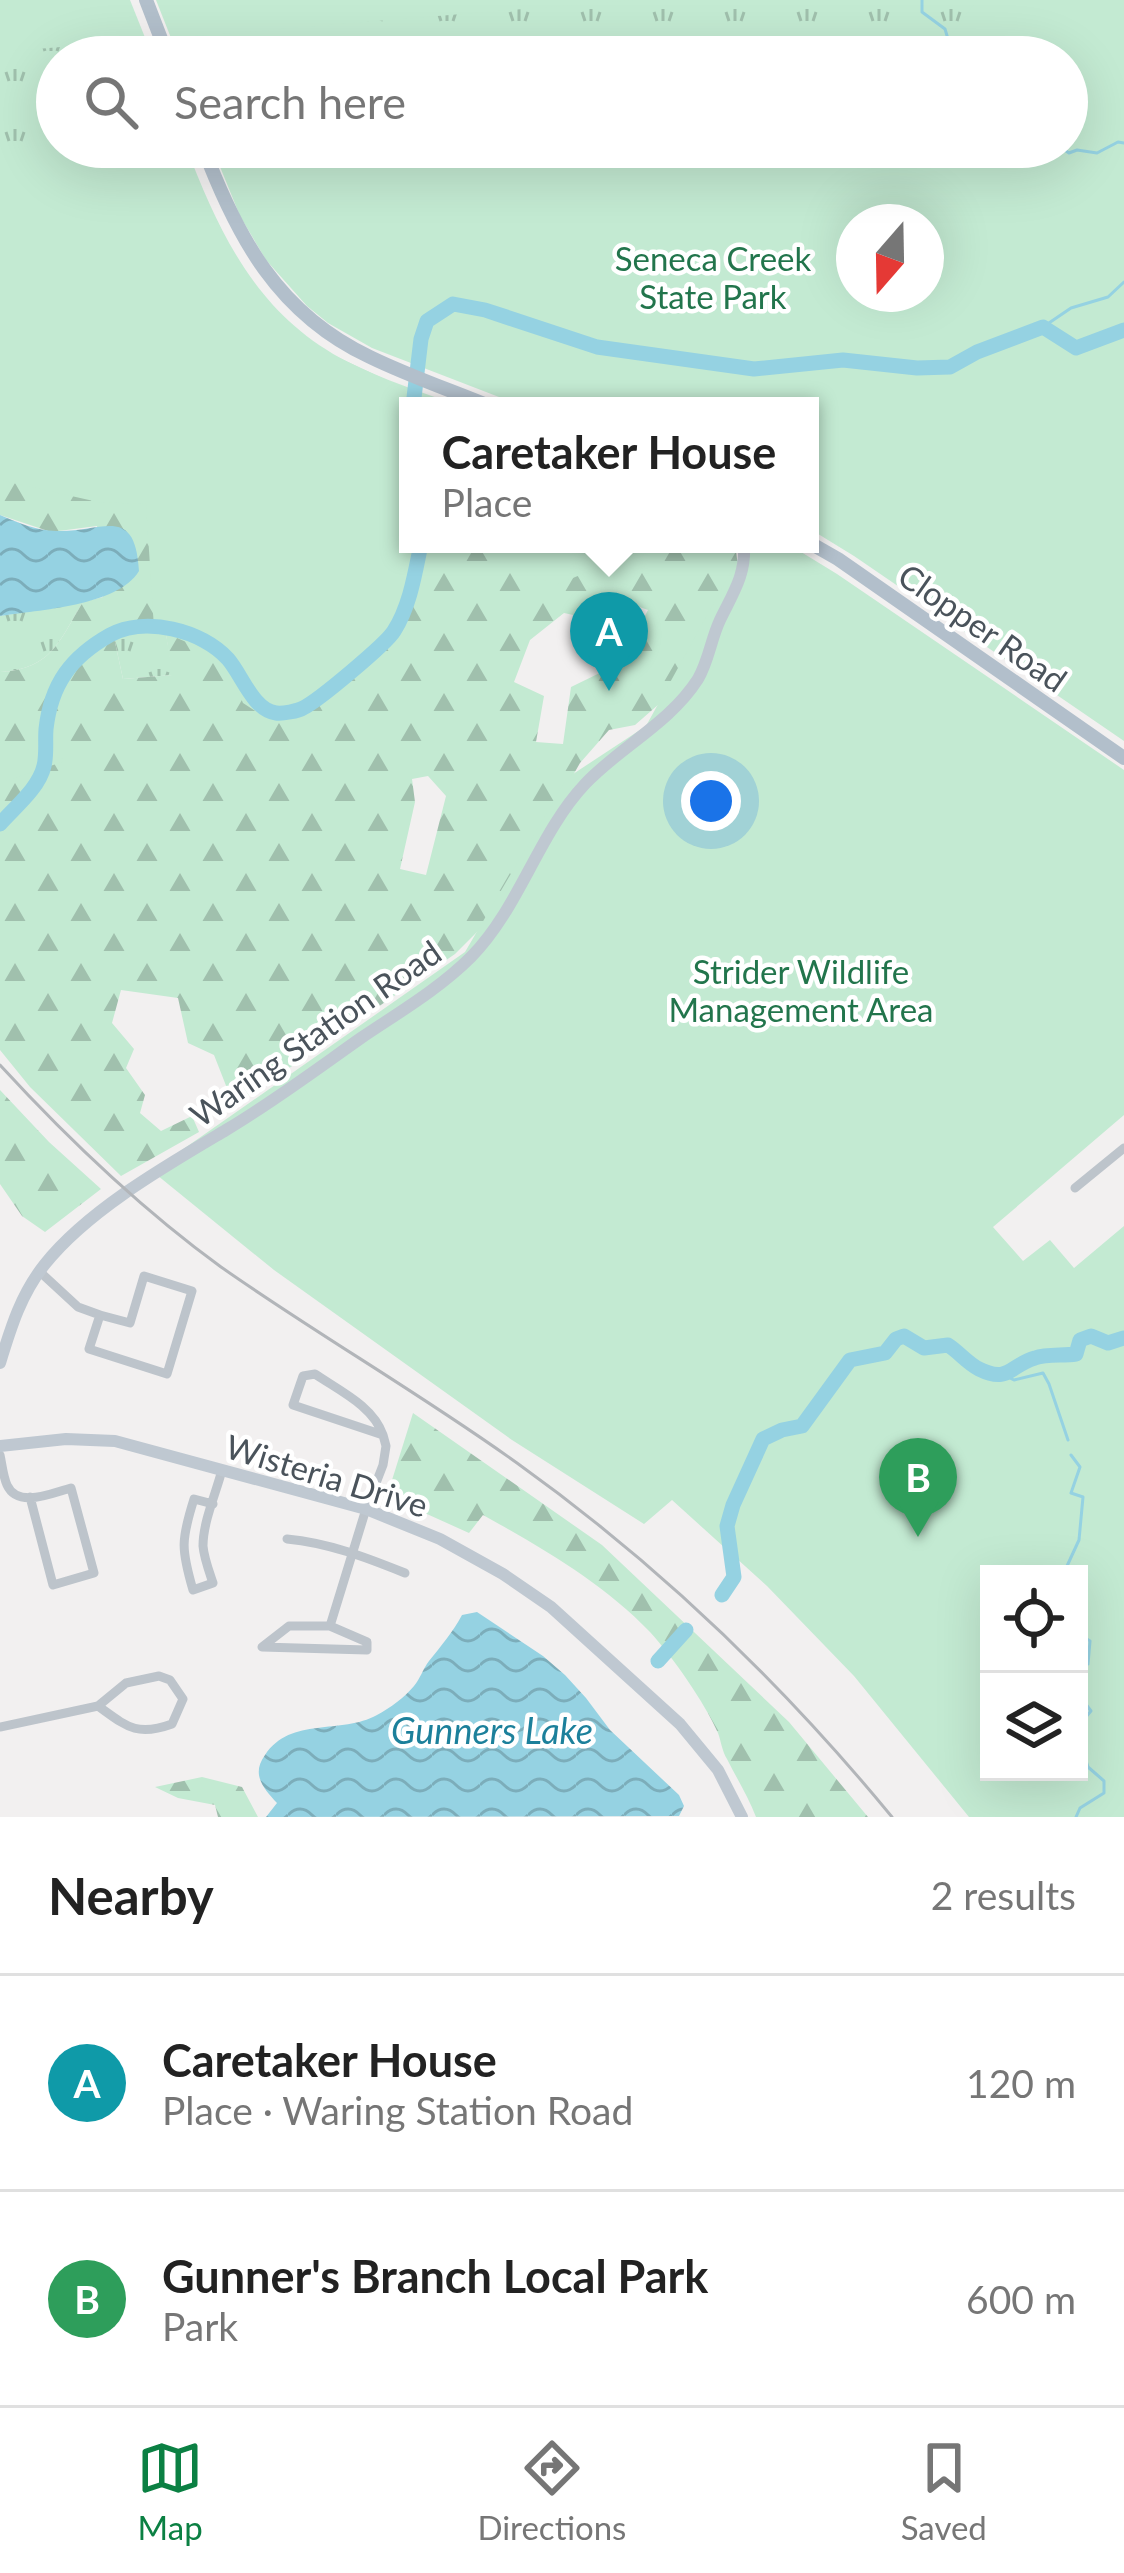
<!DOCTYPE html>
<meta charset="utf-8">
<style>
:root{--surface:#fff;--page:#f6f6f6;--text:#222;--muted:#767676;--line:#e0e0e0;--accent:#0b8043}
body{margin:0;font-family:Lato,sans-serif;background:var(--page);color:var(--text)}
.controls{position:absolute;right:36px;bottom:36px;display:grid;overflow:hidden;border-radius:0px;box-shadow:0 12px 48px #0002}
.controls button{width:108px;height:108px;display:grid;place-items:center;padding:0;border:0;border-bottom:3px solid var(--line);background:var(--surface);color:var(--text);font:60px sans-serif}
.compass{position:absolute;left:836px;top:204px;width:108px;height:108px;border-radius:50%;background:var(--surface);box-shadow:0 12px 48px #0002;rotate:200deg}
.you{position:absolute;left:711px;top:801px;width:42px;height:42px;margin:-30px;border:9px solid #fff;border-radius:50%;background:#1a73e8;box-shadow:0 0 0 18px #1a73e833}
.badge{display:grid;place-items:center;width:78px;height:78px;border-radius:50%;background:var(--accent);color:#fff;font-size:39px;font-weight:700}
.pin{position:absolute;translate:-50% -99px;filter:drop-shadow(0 3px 6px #0008)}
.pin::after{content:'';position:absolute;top:63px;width:42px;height:36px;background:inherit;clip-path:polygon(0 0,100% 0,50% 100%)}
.popup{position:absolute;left:399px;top:397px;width:420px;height:156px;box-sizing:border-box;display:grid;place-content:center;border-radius:0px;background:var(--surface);filter:drop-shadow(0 3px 9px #0005);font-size:39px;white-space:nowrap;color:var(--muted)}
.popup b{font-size:45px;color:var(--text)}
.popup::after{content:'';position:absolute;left:50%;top:100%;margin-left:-24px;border:24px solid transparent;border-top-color:var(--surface)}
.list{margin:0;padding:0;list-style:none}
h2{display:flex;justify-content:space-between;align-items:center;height:156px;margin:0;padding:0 48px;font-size:51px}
h2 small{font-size:39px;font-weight:400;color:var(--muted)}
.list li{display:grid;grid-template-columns:78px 1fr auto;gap:36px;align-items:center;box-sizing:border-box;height:216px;padding:0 48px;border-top:3px solid var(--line)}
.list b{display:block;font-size:45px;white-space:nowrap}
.list p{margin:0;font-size:39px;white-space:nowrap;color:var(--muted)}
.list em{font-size:39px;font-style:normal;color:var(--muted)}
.icon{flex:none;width:66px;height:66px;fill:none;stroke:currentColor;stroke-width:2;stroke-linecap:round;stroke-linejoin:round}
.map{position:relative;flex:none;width:1124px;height:1817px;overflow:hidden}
.search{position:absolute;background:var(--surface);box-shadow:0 12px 48px #0002;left:36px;right:36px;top:36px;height:132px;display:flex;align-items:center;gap:30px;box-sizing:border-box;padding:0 42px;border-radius:66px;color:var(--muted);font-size:45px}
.sheet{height:588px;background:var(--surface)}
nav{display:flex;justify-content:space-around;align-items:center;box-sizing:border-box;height:168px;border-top:3px solid var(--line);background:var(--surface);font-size:33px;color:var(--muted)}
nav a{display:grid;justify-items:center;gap:6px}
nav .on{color:var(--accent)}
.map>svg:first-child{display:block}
.grass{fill:url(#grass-tufts)}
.forest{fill:url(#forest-firs);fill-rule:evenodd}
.park{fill:#c3ead2;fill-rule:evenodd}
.water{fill:url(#water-waves)}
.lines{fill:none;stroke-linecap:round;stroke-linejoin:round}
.stream{stroke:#95d2e2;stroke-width:3}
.river{stroke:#95d2e2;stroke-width:15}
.street{stroke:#bdc4cb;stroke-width:9}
.secondary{stroke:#bfc8d1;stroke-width:12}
.primary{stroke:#b2bfcb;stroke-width:14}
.rail{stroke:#b2b5b9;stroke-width:3}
.labels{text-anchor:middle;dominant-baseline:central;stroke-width:9;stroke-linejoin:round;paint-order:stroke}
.park-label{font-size:33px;fill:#22754c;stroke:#fff}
.street-label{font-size:33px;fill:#4a535b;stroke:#fff}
.water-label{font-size:36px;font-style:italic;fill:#1c809b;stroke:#fff}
</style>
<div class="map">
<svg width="1124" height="1817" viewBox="0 0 1124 1817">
<defs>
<pattern id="grass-tufts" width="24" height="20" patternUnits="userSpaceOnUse" patternTransform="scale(3)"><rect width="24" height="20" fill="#c3ead2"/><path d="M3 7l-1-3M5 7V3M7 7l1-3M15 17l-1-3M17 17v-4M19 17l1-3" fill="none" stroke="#a0c0ad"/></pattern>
<pattern id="forest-firs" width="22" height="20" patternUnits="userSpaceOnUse" patternTransform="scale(3)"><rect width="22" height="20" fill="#c3ead2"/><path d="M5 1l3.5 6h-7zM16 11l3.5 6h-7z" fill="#a0c0ad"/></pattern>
<pattern id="water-waves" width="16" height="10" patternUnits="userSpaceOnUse" patternTransform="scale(3)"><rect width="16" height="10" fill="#95d2e2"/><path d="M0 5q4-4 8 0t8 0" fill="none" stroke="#7cadba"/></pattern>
</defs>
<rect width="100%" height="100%" fill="#f2f0f0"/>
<!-- grass -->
<g class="grass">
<path d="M 544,0 L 1124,0 L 1067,57 L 182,57 L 173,32 Z"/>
<path d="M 136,37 L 144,57 L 57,57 L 57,147 L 0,157 L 0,48 Z"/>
<path d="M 83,602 C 59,641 52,669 0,672 L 0,616 Z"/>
<path d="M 136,626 L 165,628 L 173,675 L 123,679 L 113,633 Z"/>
</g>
<!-- forest -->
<g class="forest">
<path d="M 327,352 L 414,393 L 408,406 L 408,544 L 735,544 L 738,566 L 683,683 L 635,725 L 609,730 L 580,763 L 493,916 L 455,954 L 234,1106 L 214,1055 L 188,1043 L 178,998 L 121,990 L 112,1023 L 134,1049 L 126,1068 L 145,1095 L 140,1113 L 161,1131 L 192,1116 L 199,1132 L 121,1176 L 30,1087 L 0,1050 L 0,672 C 52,669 59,641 83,602 L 103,597 L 97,526 L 51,532 L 0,515 L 0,356 ZM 628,603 L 648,610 L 634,637 L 634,651 L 612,667 L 571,687 L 563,744 L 536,742 L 544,696 L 514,682 L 530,640 L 564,613 L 596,620 ZM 136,626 L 165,628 L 172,675 L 123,679 L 113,633 ZM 428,776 L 446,796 L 426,875 L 400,869 L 415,802 L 412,779 Z"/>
<path d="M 0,1090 L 49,1142 L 101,1189 L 45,1232 L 22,1216 L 0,1184 Z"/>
<path d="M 413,1413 L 602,1545 L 789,1722 L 868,1817 L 756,1817 C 748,1796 737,1779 727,1759 C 722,1751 721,1741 718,1733 C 705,1703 672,1656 650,1632 C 603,1583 542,1548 483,1515 L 469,1533 L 387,1496 Z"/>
<path d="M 202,1777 L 242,1787 L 258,1817 L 218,1817 L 215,1805 L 178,1798 L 155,1787 Z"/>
</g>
<!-- park -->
<g class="park">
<path d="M 0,0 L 130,0 L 146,40 L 0,52 Z"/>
<path d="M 156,0 L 633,0 L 171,38 Z"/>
<path d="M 977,0 L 1124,0 L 1124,741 L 854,556 L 810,529 L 810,406 L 522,406 L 372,348 L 328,323 L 307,306 L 266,260 L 240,216 L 212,147 L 1067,147 L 1067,57 L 935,57 ZM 854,222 L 926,222 L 926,294 L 854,294 Z"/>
<path d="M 57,144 L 57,147 L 186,147 C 221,237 258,316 348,362 C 384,380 422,392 459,406 L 408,406 L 408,544 L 427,544 L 390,647 L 272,722 L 243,703 L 223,658 L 154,628 L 146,504 L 98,502 L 0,480 L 0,149 Z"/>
<path d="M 463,544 L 655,544 L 556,585 Z"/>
<path d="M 741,544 L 788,544 L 837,574 L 1124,770 L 1124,1115 L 993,1227 L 1023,1261 L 1050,1240 L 1074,1268 L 1124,1226 L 1124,1817 L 969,1817 L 854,1676 L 767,1586 L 672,1500 L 644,1524 L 512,1440 L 274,1270 L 152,1171 L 465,952 L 567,778 L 646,726 L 743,550 ZM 989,1574 L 1079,1574 L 1079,1772 L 989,1772 Z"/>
<path d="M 0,742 L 68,760 L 0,783 Z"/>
</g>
<!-- water -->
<g class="water">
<path d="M 0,515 C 17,522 37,531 56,531 C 102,533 135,503 139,571 C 118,606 38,610 0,616 Z"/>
<path d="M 477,1612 L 543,1656 L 565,1675 L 586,1698 L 610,1730 L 679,1795 L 684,1806 L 679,1816 L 266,1817 L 277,1803 C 263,1788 251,1774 265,1755 C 291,1716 341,1735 377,1715 C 390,1708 405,1697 414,1686 C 420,1679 423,1669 429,1661 C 441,1646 453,1632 462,1615 Z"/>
</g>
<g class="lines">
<!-- stream -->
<g class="stream">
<path d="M 922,0 L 922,12 L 945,29 L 951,49 L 958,51 L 968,45 L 987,57"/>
<path d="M 1060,147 L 1069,153 L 1077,150 L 1097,153 L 1118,142 L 1124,143"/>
<path d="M 1043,327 L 1071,308 L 1108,297 L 1124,282"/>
<path d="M 1004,1375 L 1014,1380 L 1043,1373 L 1049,1384 L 1068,1440"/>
<path d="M 1071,1455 L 1080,1467 L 1071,1493 L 1083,1497 L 1079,1540 L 1067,1566 L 1075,1569 L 1076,1574"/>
<path d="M 1079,1620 L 1085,1623 L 1079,1631"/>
<path d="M 1079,1634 L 1090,1641 L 1088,1664 L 1079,1669"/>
<path d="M 1079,1695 L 1091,1711 L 1079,1725"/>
<path d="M 1076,1817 L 1080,1808 L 1104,1793 L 1104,1781 L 1088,1767 L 1079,1739"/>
</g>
<!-- river -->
<g class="river">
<path d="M 413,406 L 421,339 L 427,321 L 453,304 L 485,310 L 597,347 L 754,369 L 843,360 L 917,368 L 950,367 L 977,352 L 1043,327 L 1076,348 L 1124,330"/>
<path d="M 0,824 C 15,807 39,788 44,766 C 47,754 45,741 46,729 C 51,684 71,657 110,635 C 145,616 202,630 228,659 C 242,675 253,710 276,713 C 282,714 298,711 303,708 C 318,701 386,644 394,631 C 410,606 415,573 421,544"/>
<path d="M 722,1595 L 734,1577 L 727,1526 L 733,1505 L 763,1439 L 782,1430 L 802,1426 L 850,1360 L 885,1353 L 896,1339 L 904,1336 L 924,1348 L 948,1345 C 959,1352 967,1363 979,1369 C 1009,1384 1010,1365 1035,1358 C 1047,1354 1063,1356 1076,1354 L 1080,1340 L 1091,1336 L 1108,1343 L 1124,1338"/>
<path d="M 658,1661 L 686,1630"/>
</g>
<!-- street -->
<g class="street">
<path d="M 1075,1188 L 1124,1148"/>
<path d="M 40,1272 L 78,1307 L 100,1315 L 89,1349 L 167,1374 L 192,1291 L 144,1276 L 130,1323 L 100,1315"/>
<path d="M 0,1455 C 2,1464 3,1476 7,1485 C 18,1509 52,1493 71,1488 L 94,1573 L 53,1585 L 30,1497"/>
<path d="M 213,1504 L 194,1499 C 181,1540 181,1549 193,1590 L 213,1583 C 209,1571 204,1558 203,1546 C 203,1522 216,1493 222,1470"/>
<path d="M 287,1539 C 329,1543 365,1557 405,1573"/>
<path d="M 330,1626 L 289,1626 L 262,1647 L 367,1650 L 367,1642 L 330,1626 L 366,1509 L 383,1465 L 386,1446 L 383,1435 L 293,1405 L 303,1376 L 315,1374 C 340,1391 373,1406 383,1435"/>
<path d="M 0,1727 L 98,1706 L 126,1683 L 159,1676 L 170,1680 L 183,1699 L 172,1724 C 136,1737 126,1726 98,1706"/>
</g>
<!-- secondary -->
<g class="secondary">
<path d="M 0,1363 C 11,1327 21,1294 45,1264 C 88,1210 167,1165 226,1130 C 273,1102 317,1069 361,1038 C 398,1013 439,989 471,957 C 520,907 538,834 585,784 C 621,746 669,724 698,679 C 709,660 711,639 720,620 C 733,593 746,575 744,544"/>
<path d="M 0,1446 L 66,1439 L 115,1441 L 366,1509 L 440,1539 L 503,1574 L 551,1607 L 680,1724 L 718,1770 L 742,1817"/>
</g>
<!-- primary -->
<g class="primary">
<path d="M 146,0 L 168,57"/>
<path d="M 203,147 C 237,237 278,314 370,357 C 409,376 450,390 489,406"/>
<path d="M 810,543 L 838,559 L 1124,758"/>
</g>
<!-- rail -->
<path class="rail" d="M 0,1065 C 68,1139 140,1208 221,1267 C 318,1335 421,1394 517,1463 C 658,1564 782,1683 892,1817"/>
</g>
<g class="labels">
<!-- park labels -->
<g class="park-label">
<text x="713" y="258">Seneca Creek<tspan x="713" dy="38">State Park</tspan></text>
<text x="801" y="971">Strider Wildlife<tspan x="801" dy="38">Management Area</tspan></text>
</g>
<!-- street labels -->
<g class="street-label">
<text transform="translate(983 627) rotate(35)">Clopper Road</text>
<text transform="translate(315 1033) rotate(-35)">Waring Station Road</text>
<text transform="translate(327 1475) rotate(17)">Wisteria Drive</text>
</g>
<!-- water labels -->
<g class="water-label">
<text x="492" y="1730">Gunners Lake</text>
</g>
</g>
</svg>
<div class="controls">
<button><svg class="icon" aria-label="locate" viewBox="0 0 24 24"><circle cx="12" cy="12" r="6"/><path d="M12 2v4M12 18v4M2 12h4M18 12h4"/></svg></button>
<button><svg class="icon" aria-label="layers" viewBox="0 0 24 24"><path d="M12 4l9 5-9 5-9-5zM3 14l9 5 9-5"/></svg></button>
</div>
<svg class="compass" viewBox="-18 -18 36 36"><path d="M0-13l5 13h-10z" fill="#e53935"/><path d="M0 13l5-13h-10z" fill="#767676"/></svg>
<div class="you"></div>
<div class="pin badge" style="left:609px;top:691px;background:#0f9aa8">A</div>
<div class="popup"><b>Caretaker House</b>Place</div>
<div class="pin badge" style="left:918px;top:1537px;background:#2e9e5b">B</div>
<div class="search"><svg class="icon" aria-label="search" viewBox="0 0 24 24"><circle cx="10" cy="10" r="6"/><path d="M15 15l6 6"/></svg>Search here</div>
</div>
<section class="sheet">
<h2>Nearby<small>2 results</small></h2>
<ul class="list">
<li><span class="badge" style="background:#0f9aa8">A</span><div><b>Caretaker House</b><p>Place · Waring Station Road</p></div><em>120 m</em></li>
<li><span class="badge" style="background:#2e9e5b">B</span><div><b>Gunner's Branch Local Park</b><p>Park</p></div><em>600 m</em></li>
</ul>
</section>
<nav>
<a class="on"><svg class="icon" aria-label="map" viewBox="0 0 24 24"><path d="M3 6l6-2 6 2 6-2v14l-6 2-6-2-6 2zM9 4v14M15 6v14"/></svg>Map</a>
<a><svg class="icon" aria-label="directions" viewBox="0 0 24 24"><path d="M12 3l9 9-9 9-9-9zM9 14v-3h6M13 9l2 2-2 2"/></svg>Directions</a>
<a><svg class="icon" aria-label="saved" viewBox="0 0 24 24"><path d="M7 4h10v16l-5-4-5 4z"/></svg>Saved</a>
</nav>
